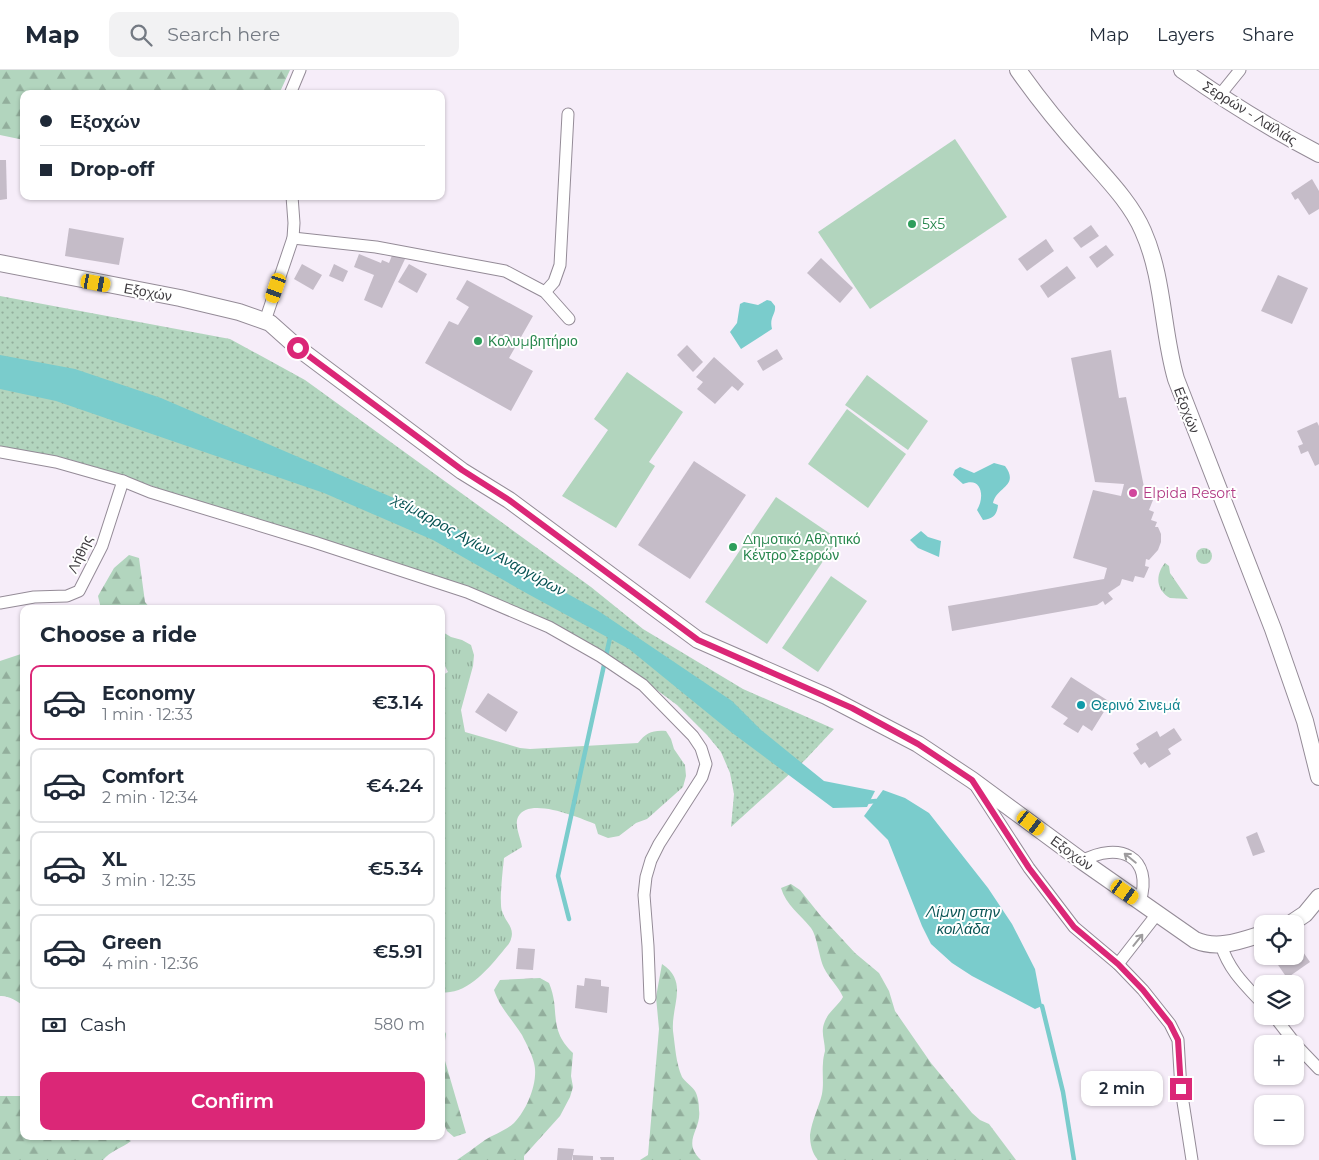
<!DOCTYPE html>
<html lang="en">
<head>
<meta charset="utf-8">
<style>
  body { margin:0; font-family:Montserrat,sans-serif; background:#f2f2f3; color:#1f2937; height:100vh; display:flex; flex-direction:column; font-size:19px; white-space:nowrap }
  * { box-sizing:border-box; margin:0 }
  p { font-size:16px; color:#747a83 }
  .icon { flex:none; width:28px; height:28px; fill:none; stroke:currentColor; stroke-width:2; stroke-linecap:round; stroke-linejoin:round }
  .map { position:relative; flex:1; overflow:hidden }
  .side { position:absolute; left:20px; top:535px; width:425px; height:535px; display:flex; flex-direction:column; background:#fff; border-radius:10px; box-shadow:0 1px 4px #0004 }
  .side>* { flex:none }
  .top-card { position:absolute; left:20px; top:20px; width:425px; height:110px; border-radius:10px; box-shadow:0 1px 4px #0004; display:grid; align-content:center; height:110px; padding:0 20px; background:#fff }
  .tools { position:absolute; left:1254px; top:845px; display:grid; gap:10px }
  .tools a { display:grid; place-items:center; width:50px; height:50px; border-radius:10px; background:#fff; box-shadow:0 1px 4px #0004; font-size:25px }
  .end { position:absolute; width:22px; height:22px; margin:-11px; border:6px solid #db2777; background:#fff; box-shadow:0 0 0 2px #fff }
  .from { border-radius:50% }
  .bubble { position:absolute; height:35px; border-radius:10px; background:#fff; box-shadow:0 1px 4px #0004; font-size:16px; font-weight:600; line-height:35px; text-align:center }
  .car { position:absolute; width:15px; height:30px; margin:-15px -8px; border-radius:6px; box-shadow:0 0 4px 1px #0007; background:linear-gradient(#f5c518 24%,#345 0 40%,#f5c518 0 76%,#345 0 86%,#f5c518 0) }
  .top-card b { display:flex; align-items:center; gap:18px; height:48px; font-size:19px }
  .top-card b+b { border-top:1px solid #e0e1e3 }
  .top-card i { width:12px; height:12px; background:#1f2937 }
  ul { padding:0; list-style:none }
  li { display:flex; align-items:center; gap:15px; height:75px; margin:0 10px 8px; padding:0 10px; border:2px solid #e0e1e3; border-radius:10px }
  li div { flex:1 }
  li b { display:block; font-size:19px }
  li em { font-style:normal; font-weight:600 }
  li.selected { border-color:#db2777 }
  li>.icon { width:45px; height:45px; stroke-width:1.5 }
  h2 { padding:0 20px; font-size:22px; line-height:60px }
  .pay { display:flex; align-items:center; gap:12px; height:55px; padding:0 20px; font-size:19px }
  .pay p { margin-inline-start:auto }
  .button { display:flex; gap:10px; margin-top:auto; padding:10px 20px }
  .button a { flex:1; height:58px; border-radius:10px; background:#db2777; color:#fff; font-size:20px; font-weight:600; line-height:58px; text-align:center }
  header { display:flex; align-items:center; gap:30px; box-sizing:border-box; height:70px; padding:0 25px; background:#fff; border-bottom:1px solid #e0e1e3 }
  header strong { font-size:24px }
  nav { display:flex; gap:28px; margin-inline-start:auto; font-size:18px }
  .search { width:350px; height:45px; background:#f2f2f3; display:flex; align-items:center; gap:12px; box-sizing:border-box; padding:0 18px; border-radius:10px; color:#747a83; font-size:19px }
  .map>svg:first-child { display:block }
  .grass { fill:url(#grass-tufts) }
  .forest { fill:url(#forest-firs) }
  .park { fill:url(#park-dots) }
  .pitch { fill:#b2d5be }
  .water { fill:#7acccc }
  .lines { fill:none; stroke-linecap:round; stroke-linejoin:round }
  .stream { stroke:#7acccc; stroke-width:4.5 }
  .building { fill:#c5bcc8 }
  .street-casing { stroke:#948b97; stroke-width:13 }
  .secondary-casing { stroke:#948b97; stroke-width:18 }
  .street { stroke:#fff; stroke-width:11 }
  .secondary { stroke:#fff; stroke-width:16 }
  .oneway { stroke:#9e9c9e }
  .route { stroke:#db2777; stroke-width:6 }
  .leisure-dot { fill:#2e9e5b; stroke:#fff; stroke-width:2 }
  .hotel-dot { fill:#d1479c; stroke:#fff; stroke-width:2 }
  .culture-dot { fill:#0f9aa8; stroke:#fff; stroke-width:2 }
  .labels { text-anchor:middle; stroke-width:4; stroke-linejoin:round; paint-order:stroke }
  .street-label { font-size:14px; fill:#3d3a3e; stroke:#fff }
  .leisure-label { font-size:14px; fill:#27864d; stroke:#fff; text-anchor:start }
  .hotel-label { font-size:14px; fill:#b23c85; stroke:#fff; text-anchor:start }
  .culture-label { font-size:14px; fill:#0d838f; stroke:#fff; text-anchor:start }
  .water-label { font-size:15px; font-style:italic; fill:#095455; stroke:#fff }
</style>
</head>
<body>
<header>
<strong>Map</strong>
<div class="search"><svg class="icon" aria-label="search" viewBox="0 0 24 24"><circle cx="10" cy="10" r="6"/><path d="M15 15l6 6"/></svg>Search here</div>
<nav><a>Map</a><a>Layers</a><a>Share</a></nav>
</header>
<div class="map">
<svg width="1319" height="1090" viewBox="0 0 1319 1090">
  <defs>
    <pattern id="grass-tufts" width="24" height="20" patternUnits="userSpaceOnUse" patternTransform="scale(1.25)"><rect width="24" height="20" fill="#b2d5be"/><path d="M3 7l-1-3M5 7V3M7 7l1-3M15 17l-1-3M17 17v-4M19 17l1-3" fill="none" stroke="#92ae9c"/></pattern>
    <pattern id="forest-firs" width="22" height="20" patternUnits="userSpaceOnUse" patternTransform="scale(1.25)"><rect width="22" height="20" fill="#b2d5be"/><path d="M5 1l3.5 6h-7zM16 11l3.5 6h-7z" fill="#92ae9c"/></pattern>
    <pattern id="park-dots" width="8" height="8" patternUnits="userSpaceOnUse" patternTransform="scale(1.25)"><rect width="8" height="8" fill="#b2d5be"/><path d="M2 2h.1M6 6h.1" fill="none" stroke="#92ae9c" stroke-width="1.8" stroke-linecap="round"/></pattern>
  </defs>
  <rect width="100%" height="100%" fill="#f6edf9"/>
  <g class="grass">
    <circle cx="1204" cy="486" r="8"/>
    <path d="M1165,493l4,3 1,7 18,26 -18,-1c-14,-8 -15,-23 -5,-35z"/>
    <path d="M441,561l10,6 11,3 9,5 3,10 -1,11 -12,44 4,22 55,16 10,1 108,-6c8,-10 14,-13 28,-12l5,8 3,10 11,16 1,11 -3,11 -36,32 -11,4 -17,13 -11,2 -10,-4 -3,-10c-16,-6 -66,-28 -77,-7 -4,9 3,21 4,30l-18,11c-1,10 -5,46 -2,53 3,11 13,16 9,28 -1,5 -6,9 -8,12 -14,17 -37,45 -62,41v-316l7,-4 -7,-14z"/>
  </g>
  <g class="forest">
    <polygon points="0,0 290,0 279,24 24,24 24,70 0,65"/>
    <polygon points="129,485 139,488 145,532 151,539 101,539 98,526 114,498"/>
    <path d="M24,583v354c-5,-6 -17,-12 -24,-11v-335z"/>
    <path d="M791,814l9,6 20,25 35,38 24,20 10,18 6,20 36,52 41,50 8,7 9,4 27,36h-198c-6,-7 -8,-16 -8,-25 2,-15 9,-28 12,-41 2,-11 0,-21 1,-31 0,-4 1,-8 2,-12 0,-11 -5,-19 0,-30 4,-10 13,-15 18,-24 -5,-11 -14,-19 -19,-29 -5,-11 -7,-32 -13,-40 -11,-14 -25,-23 -30,-40z"/>
    <path d="M662,894c27,18 9,41 11,67 2,14 3,33 9,46 3,5 10,9 13,14 3,5 4,13 4,19 3,20 -18,31 2,50h-61l8,-5 11,-126 -3,-32z"/>
    <path d="M540,908l9,5c12,28 -2,45 24,70l-2,23 2,11 -3,10 -10,19 -36,40v4h-67c9,-6 18,-13 28,-20 9,-6 20,-9 29,-17 13,-13 25,-42 20,-60 -2,-9 -8,-20 -12,-28 -10,-16 -22,-27 -28,-45l6,-10z"/>
    <polygon points="441,953 446,964 443,984 466,1063 454,1067 447,1061 441,1047"/>
    <path d="M0,1026h24v40h96l11,5c-9,7 -21,10 -28,19h-103z"/>
  </g>
  <polygon class="park" points="0,226 230,269 305,310 591,517 643,559 743,619 834,659 805,690 731,757 734,724 730,703 721,682 707,665 677,635 638,606 562,560 112,402 61,387 0,377"/>
  <g class="pitch">
    <polygon points="955,69 1007,147 870,239 818,162"/>
    <polygon points="627,302 683,342 649,392 655,396 616,458 562,426 608,360 594,349"/>
    <polygon points="867,305 928,351 908,380 845,335"/>
    <polygon points="847,339 906,384 868,438 808,394"/>
    <polygon points="776,427 838,469 767,574 705,532"/>
    <polygon points="831,506 867,531 818,602 782,578"/>
  </g>
  <g class="water">
    <path d="M767,230l4,1 4,5c1,9 -6,11 -3,23l-31,20 -11,-17 7,-9 3,-19 4,-2 14,3z"/>
    <polygon points="0,285 75,299 161,328 438,447 537,507 597,540 732,631 761,660 824,711 875,721 867,737 833,738 731,662 629,579 528,524 433,470 324,423 56,331 0,319"/>
    <path d="M994,393l11,3c15,20 -9,21 -12,37l5,2c-1,10 -5,14 -15,15l-6,-10c8,-13 5,-34 -14,-26l-10,-9 2,-5 5,-3 14,6z"/>
    <polygon points="921,461 928,467 941,471 939,487 918,478 910,470"/>
    <polygon points="883,720 905,728 929,743 988,818 1012,854 1035,899 1042,936 1035,939 972,906 952,893 931,874 922,856 888,770 864,746"/>
  </g>
  <g class="lines">
    <g class="stream">
      <polyline points="865,732 876,731"/>
      <polyline points="569,849 558,806 611,563"/>
      <polyline points="1042,936 1063,1022 1074,1090"/>
    </g>
  </g>
  <g class="building">
    <polygon points="0,90 6,90 7,129 0,130"/>
    <polygon points="1312,109 1319,121 1319,139 1309,145 1298,128 1295,130 1291,123"/>
    <polygon points="1091,155 1099,166 1081,178 1073,168"/>
    <polygon points="69,158 124,168 119,195 65,186"/>
    <polygon points="1046,169 1054,181 1027,201 1018,189"/>
    <polygon points="1106,175 1114,185 1097,198 1089,187"/>
    <polygon points="393,183 405,189 382,238 364,230 374,205 354,197 359,184 381,193 382,190 389,193"/>
    <polygon points="821,188 853,218 840,233 807,203"/>
    <polygon points="302,194 322,205 313,220 294,209"/>
    <polygon points="334,194 348,201 343,212 329,206"/>
    <polygon points="409,194 427,204 417,223 398,212"/>
    <polygon points="1067,196 1076,208 1048,228 1040,216"/>
    <polygon points="1278,205 1308,218 1292,254 1261,241"/>
    <polygon points="467,210 533,246 509,288 533,301 511,341 425,293 449,251 458,255 469,237 456,229"/>
    <polygon points="687,275 703,292 693,302 677,285"/>
    <polygon points="777,279 783,289 763,301 757,291"/>
    <polygon points="1111,280 1119,328 1126,327 1146,427 1153,430 1149,440 1154,442 1151,450 1157,452 1155,457 1158,457 1161,464 1161,472 1158,480 1149,490 1146,489 1145,496 1149,497 1145,506 1144,508 1135,506 1133,512 1122,509 1120,515 1108,523 1113,529 1105,535 1103,531 1097,535 952,561 948,536 1104,509 1107,498 1073,488 1093,420 1121,426 1124,414 1095,412 1071,288"/>
    <polygon points="714,287 744,314 738,321 732,316 715,334 697,319 703,312 696,307"/>
    <polygon points="1317,352 1319,356 1319,394 1315,396 1308,381 1301,384 1298,376 1303,374 1297,361"/>
    <polygon points="694,391 746,425 690,509 638,475"/>
    <polygon points="1071,607 1110,632 1092,661 1083,655 1078,663 1063,654 1068,648 1051,637"/>
    <polygon points="488,623 518,642 506,662 475,642"/>
    <polygon points="1174,658 1182,670 1168,679 1171,684 1149,698 1145,692 1141,695 1133,683 1139,679 1136,674 1157,661 1160,667"/>
    <polygon points="1257,762 1265,782 1253,786 1246,767"/>
    <polygon points="1299,876 1310,892 1287,908 1276,892 1285,886 1295,886 1295,879"/>
    <polygon points="518,878 535,879 533,900 516,899"/>
    <polygon points="585,908 601,910 601,916 609,917 607,943 575,938 577,915 584,916"/>
    <polygon points="558,1078 574,1079 572,1090 557,1090"/>
    <polygon points="573,1085 593,1086 593,1090 573,1090"/>
    <polygon points="600,1087 614,1087 614,1090 601,1090"/>
  </g>
  <g class="lines">
    <defs>
      <g id="street">
        <polyline points="290,24 300,0"/>
        <polyline points="1219,26 1240,0"/>
        <polyline points="293,168 376,177 505,201 545,222 569,249"/>
        <polyline points="545,222 554,212 560,195 568,44"/>
        <polyline points="265,251 293,168 294,153 292,126"/>
        <polyline points="0,382 56,392 123,411 150,422 314,472 467,522 549,557 600,586 643,615 693,666 701,678 706,694 702,707 659,774 651,790 646,807 644,825 648,876 650,928"/>
        <polyline points="0,533 34,527 67,526 79,521 102,476 123,411"/>
        <polyline points="977,718 1029,798 1074,857 1118,894 1143,920 1170,954 1178,970 1181,1019 1192,1090"/>
        <path d="M1082,791c37,-20 72,-5 58,41"/>
        <path d="M1221,875c8,25 23,39 41,58"/>
        <polyline points="1118,894 1157,844"/>
        <polyline points="1274,946 1298,977 1319,999"/>
      </g>
      <g id="secondary">
        <path d="M1018,0c21,30 44,58 69,86 20,23 44,47 56,75 21,47 19,100 33,148l97,250 32,92 14,56"/>
        <path d="M1182,0c44,31 89,59 137,84"/>
        <path d="M0,193l180,35 59,14 31,11 28,25 164,123 47,29 189,140 128,56 92,48 54,36 110,81 113,79c22,10 45,1 67,-6"/>
        <polyline points="1290,854 1305,844 1319,827"/>
      </g>
    </defs>
    <use href="#street" class="street-casing"/>
    <use href="#secondary" class="secondary-casing"/>
    <use href="#street" class="street"/>
    <use href="#secondary" class="secondary"/>
  </g>
  <defs><path id="oneway-shaft" d="M-6 0H5M1.5-3L5.5 0L1.5 3" fill="none" stroke-width="1.6" stroke-linecap="round" stroke-linejoin="round" transform="scale(1.25)"/></defs>
  <g class="oneway">
    <use href="#oneway-shaft" transform="translate(1130 788) rotate(-141)"/>
    <use href="#oneway-shaft" transform="translate(1138 870) rotate(-51)"/>
  </g>
  <g class="lines">
    <polyline class="route" points="298,278 462,400 509,430 698,570 852,638 918,674 972,710 1029,798 1074,857 1118,894 1143,920 1170,954 1178,970 1181,1019"/>
  </g>
  <g class="leisure-dot">
    <circle cx="912" cy="154" r="5"/>
    <circle cx="478" cy="271" r="5"/>
    <circle cx="733" cy="477" r="5"/>
  </g>
  <circle class="hotel-dot" cx="1133" cy="423" r="5"/>
  <circle class="culture-dot" cx="1081" cy="635" r="5"/>
  <g class="labels">
    <g class="street-label">
      <text transform="translate(1250 43) rotate(32)" y="5">Σερρών - Λαϊλιάς</text>
      <text transform="translate(148 222) rotate(10)" y="5">Εξοχών</text>
      <text transform="translate(1187 340) rotate(69)" y="5">Εξοχών</text>
      <text transform="translate(80 484) rotate(-65)" y="5">Λήθης</text>
      <text transform="translate(1072 783) rotate(36)" y="5">Εξοχών</text>
    </g>
    <g class="leisure-label">
      <text x="922" y="159">5x5</text>
      <text x="488" y="276">Κολυμβητήριο</text>
      <text x="743" y="474">Δημοτικό Αθλητικό<tspan x="743" dy="16">Κέντρο Σερρών</tspan></text>
    </g>
    <g class="hotel-label">
      <text x="1143" y="428">Elpida Resort</text>
    </g>
    <g class="culture-label">
      <text x="1091" y="640">Θερινό Σινεμά</text>
    </g>
    <g class="water-label">
      <text transform="translate(479 475) rotate(29)" y="5">χείμαρρος Αγίων Αναργύρων</text>
      <text x="963" y="847">Λίμνη στην<tspan x="963" dy="17">κοιλάδα</tspan></text>
    </g>
  </g>
</svg>
<div class="tools">
<a><svg class="icon" aria-label="locate" viewBox="0 0 24 24"><circle cx="12" cy="12" r="6"/><path d="M12 2v4M12 18v4M2 12h4M18 12h4"/></svg></a>
<a><svg class="icon" aria-label="layers" viewBox="0 0 24 24"><path d="M12 4l9 5-9 5-9-5zM3 14l9 5 9-5"/></svg></a>
<a>+</a>
<a>−</a>
</div>
<i class="end from" style="left:298px;top:278px"></i>
<i class="end" style="left:1181px;top:1019px"></i>
<div class="bubble" style="left:1081px;top:1001px;width:82px">2 min</div>
<i class="car" style="left:96px;top:213px;rotate:100deg"></i>
<i class="car" style="left:276px;top:218px;rotate:199deg"></i>
<i class="car" style="left:1031px;top:753px;rotate:127deg"></i>
<i class="car" style="left:1125px;top:822px;rotate:125deg"></i>
<div class="top-card">
<b><i class="from"></i>Εξοχών</b>
<b><i></i>Drop-off</b>
</div>
<section class="side">
<h2>Choose a ride</h2>
<ul>
<li class="selected"><svg class="icon" aria-label="car" viewBox="0 0 24 24"><path d="M5 17H2v-5l4-1 3-4h7l3 4 3 1v5h-3M9 17h6M6 11h13"/><circle cx="7" cy="17" r="2"/><circle cx="17" cy="17" r="2"/></svg><div><b>Economy</b><p>1 min · 12:33</p></div><em>€3.14</em></li>
<li><svg class="icon" aria-label="car" viewBox="0 0 24 24"><path d="M5 17H2v-5l4-1 3-4h7l3 4 3 1v5h-3M9 17h6M6 11h13"/><circle cx="7" cy="17" r="2"/><circle cx="17" cy="17" r="2"/></svg><div><b>Comfort</b><p>2 min · 12:34</p></div><em>€4.24</em></li>
<li><svg class="icon" aria-label="car" viewBox="0 0 24 24"><path d="M5 17H2v-5l4-1 3-4h7l3 4 3 1v5h-3M9 17h6M6 11h13"/><circle cx="7" cy="17" r="2"/><circle cx="17" cy="17" r="2"/></svg><div><b>XL</b><p>3 min · 12:35</p></div><em>€5.34</em></li>
<li><svg class="icon" aria-label="car" viewBox="0 0 24 24"><path d="M5 17H2v-5l4-1 3-4h7l3 4 3 1v5h-3M9 17h6M6 11h13"/><circle cx="7" cy="17" r="2"/><circle cx="17" cy="17" r="2"/></svg><div><b>Green</b><p>4 min · 12:36</p></div><em>€5.91</em></li>
</ul>
<div class="pay"><svg class="icon" aria-label="cash" viewBox="0 0 24 24"><path d="M3 7h18v10H3z"/><circle cx="12" cy="12" r="2"/></svg>Cash<p>580 m</p></div>
<div class="button"><a>Confirm</a></div>
</section>
</div>
</body>
</html>
